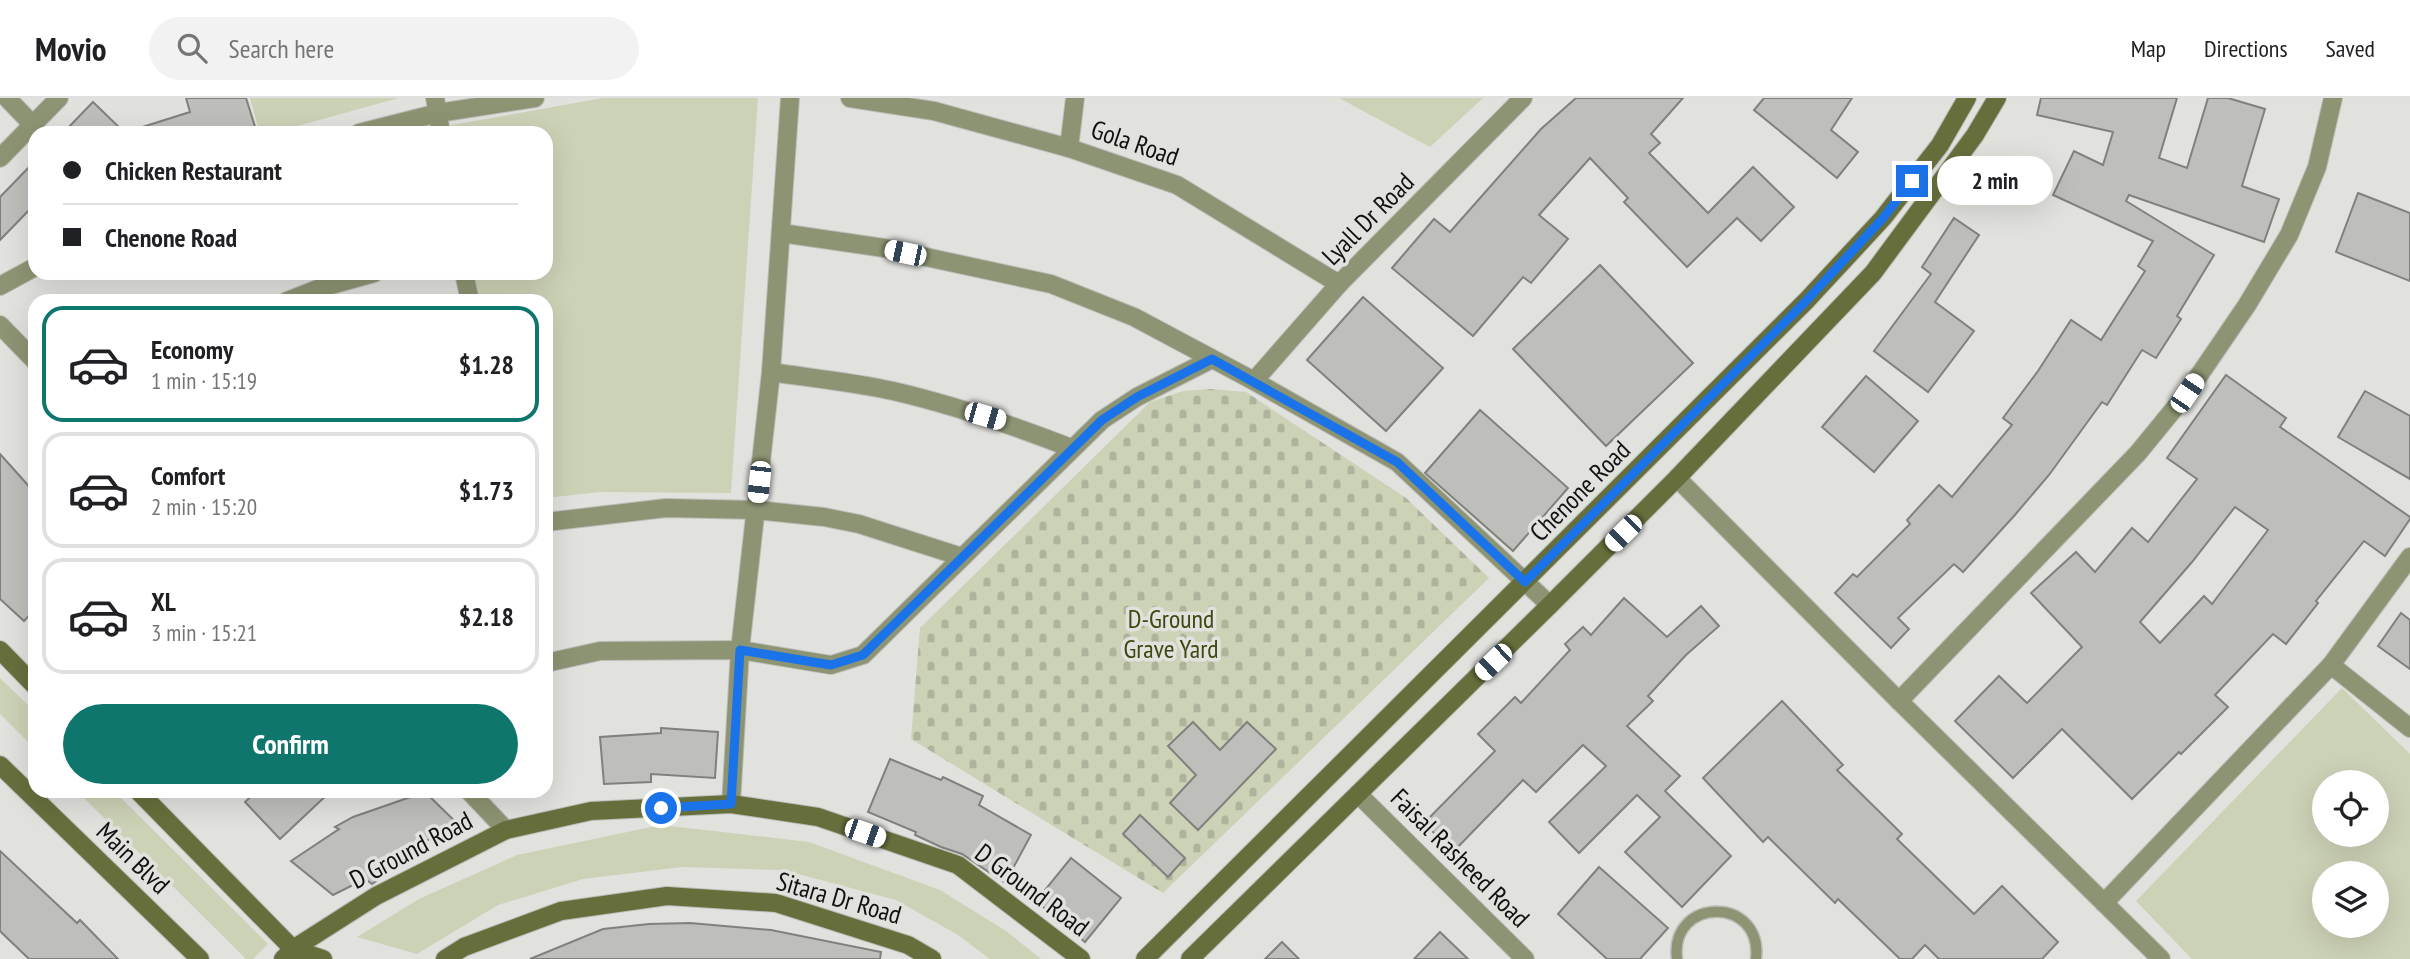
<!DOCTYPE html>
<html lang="en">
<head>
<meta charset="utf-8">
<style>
  body { margin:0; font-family:"PT Sans Narrow",sans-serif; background:#f2f2f2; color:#202124; height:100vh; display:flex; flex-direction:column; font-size:26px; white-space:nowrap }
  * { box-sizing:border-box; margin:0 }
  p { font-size:23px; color:#757577 }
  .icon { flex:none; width:38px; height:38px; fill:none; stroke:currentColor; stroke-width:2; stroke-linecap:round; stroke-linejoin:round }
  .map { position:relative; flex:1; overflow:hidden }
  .sheet { position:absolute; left:28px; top:196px; width:525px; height:504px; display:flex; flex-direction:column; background:#fff; border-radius:21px; box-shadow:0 7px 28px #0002 }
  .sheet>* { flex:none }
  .top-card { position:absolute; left:28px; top:28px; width:525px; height:154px; border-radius:21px; box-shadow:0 7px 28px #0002; display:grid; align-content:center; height:154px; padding:0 35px; background:#fff }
  .buttons { position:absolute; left:2312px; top:672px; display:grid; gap:14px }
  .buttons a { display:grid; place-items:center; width:77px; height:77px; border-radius:50%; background:#fff; box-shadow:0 7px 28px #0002; font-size:35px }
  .end { position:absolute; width:32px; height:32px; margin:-16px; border:9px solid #1a73e8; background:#fff; box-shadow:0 0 0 4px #fff }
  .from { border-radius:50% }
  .bubble { position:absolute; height:49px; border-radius:24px; background:#fff; box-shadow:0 7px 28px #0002; font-size:23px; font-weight:800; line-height:49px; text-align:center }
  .car { position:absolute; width:21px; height:42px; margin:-21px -10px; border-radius:9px; box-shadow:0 0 5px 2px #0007; background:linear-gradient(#fff 24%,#345 0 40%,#fff 0 76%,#345 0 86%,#fff 0) }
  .top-card b { display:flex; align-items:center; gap:24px; height:66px; font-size:26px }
  .top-card b+b { border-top:2px solid #e0e0e0 }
  .top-card i { width:18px; height:18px; background:#202124 }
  ul { padding:12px 0 0; list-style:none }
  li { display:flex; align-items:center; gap:21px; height:116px; margin:0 14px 10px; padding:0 21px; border:4px solid #e0e0e0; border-radius:21px }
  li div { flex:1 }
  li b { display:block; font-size:26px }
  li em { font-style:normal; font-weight:800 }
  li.on { border-color:#0f766e }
  li>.icon { width:63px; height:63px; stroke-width:1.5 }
  .cta { display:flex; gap:14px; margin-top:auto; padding:14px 35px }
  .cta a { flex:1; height:80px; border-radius:42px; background:#0f766e; color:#fff; font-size:28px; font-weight:800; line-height:80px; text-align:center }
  header { display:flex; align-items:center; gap:42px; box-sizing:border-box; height:98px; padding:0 35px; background:#fff; border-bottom:2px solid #e0e0e0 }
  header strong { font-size:33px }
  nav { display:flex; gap:38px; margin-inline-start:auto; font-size:24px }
  .search { width:490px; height:63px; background:#f2f2f2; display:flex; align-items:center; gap:18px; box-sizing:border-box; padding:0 24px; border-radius:38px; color:#757577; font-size:26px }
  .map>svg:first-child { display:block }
  .green { fill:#ccd2b6; fill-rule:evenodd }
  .cemetery { fill:url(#cemetery-stones) }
  .building { fill:#bebfbb; stroke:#80807d; stroke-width:2; fill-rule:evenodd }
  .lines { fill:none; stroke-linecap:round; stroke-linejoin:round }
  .lane-casing { stroke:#bcbdb9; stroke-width:13 }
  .street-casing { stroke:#bcbdb9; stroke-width:20 }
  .secondary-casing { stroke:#bcbdb9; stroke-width:20 }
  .lane { stroke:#8d9473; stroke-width:10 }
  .street { stroke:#8d9473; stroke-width:18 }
  .secondary { stroke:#666f3c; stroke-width:18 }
  .route { stroke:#1a73e8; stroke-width:9 }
  .labels { text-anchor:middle; stroke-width:7; stroke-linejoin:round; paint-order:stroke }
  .street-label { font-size:26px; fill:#111210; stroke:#e1e2de }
  .park-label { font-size:26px; fill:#40470f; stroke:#e1e2de }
</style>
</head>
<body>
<header>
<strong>Movio</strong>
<div class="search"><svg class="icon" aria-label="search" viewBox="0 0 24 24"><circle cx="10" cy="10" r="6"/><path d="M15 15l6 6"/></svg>Search here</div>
<nav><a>Map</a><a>Directions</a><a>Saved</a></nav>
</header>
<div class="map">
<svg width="2410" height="861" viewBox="0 0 2410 861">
  <defs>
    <pattern id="cemetery-stones" width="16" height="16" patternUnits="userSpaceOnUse" patternTransform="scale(1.75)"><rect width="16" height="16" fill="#ccd2b6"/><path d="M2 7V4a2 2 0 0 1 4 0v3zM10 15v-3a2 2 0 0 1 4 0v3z" fill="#aeb39b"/></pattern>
  </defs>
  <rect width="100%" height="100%" fill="#e1e2de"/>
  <g class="green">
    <polygon points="250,0 399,0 272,35 260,35"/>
    <polygon points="603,0 758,0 731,395 600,394 546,400 546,203 472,203 467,175 546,175 546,35 442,35 441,29"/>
    <polygon points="1339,0 1483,0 1430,49"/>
    <polygon points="0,580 35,614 35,651 0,616"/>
    <path d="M2342,590l68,66v205h-218l-56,-58zM2376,684v53h-52v-53zM2376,775v53h-52v-53z"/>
    <polygon points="77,693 114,693 268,846 253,861 246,861"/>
    <polygon points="661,727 809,744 940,792 1006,833 1041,861 990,861 958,837 896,802 783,772 682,769 583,781 498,807 417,856 357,839 419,801 517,757"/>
  </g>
  <polygon class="cemetery" points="1210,291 1246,294 1406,400 1489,480 1163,795 911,641 920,530 1150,304 1183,293"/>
  <g class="building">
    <polygon points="186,0 246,0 257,35 134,35 133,32 190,14"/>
    <polygon points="1576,0 1683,0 1651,36 1660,45 1649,55 1708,115 1753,69 1794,109 1761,143 1737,120 1687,169 1624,104 1628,100 1590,60 1539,117 1568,141 1531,185 1523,179 1473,238 1392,170 1434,121 1450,134 1541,31"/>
    <polygon points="1764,0 1852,0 1831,32 1858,54 1837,80 1754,12"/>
    <polygon points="2041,0 2177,0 2159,60 2187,70 2208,0 2228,0 2265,11 2242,88 2279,101 2264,144 2129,97 2126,103 2214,157 2177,218 2181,221 2156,260 2142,252 2107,307 2102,304 2049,377 2014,418 1963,474 1954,466 1898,520 1909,531 1891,550 1835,495 1853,476 1857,479 1910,426 1907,422 1939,387 1952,399 2012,327 2003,320 2038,273 2071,222 2101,242 2145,173 2138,168 2153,143 2053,97 2074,53 2103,67 2113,34 2037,17"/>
    <polygon points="93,4 125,35 63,35"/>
    <polygon points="35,63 35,106 0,142 0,99"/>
    <polygon points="2358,95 2410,115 2410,183 2336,154"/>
    <polygon points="1954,120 1979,137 1935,204 1974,233 1928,294 1874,253 1931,176 1922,169"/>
    <polygon points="1600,167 1693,265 1606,348 1513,251"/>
    <polygon points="1363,199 1443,270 1386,333 1307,262"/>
    <path d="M2226,277l60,43 -6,9 130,90v2l-25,37 -21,-15 -48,60 2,2 -32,41 -13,-10 -58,61 13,12 -47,47 -2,-2 -47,47 -70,-70 -49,49 -58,-57 44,-45 28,27 55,-56 -51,-54 45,-41 19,20 37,-44 16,14 49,-63 -30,-21zM2235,409l33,23 -56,74 -8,-8 -44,47 -20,-21 52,-60z"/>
    <polygon points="1866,278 1918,323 1874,374 1822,329"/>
    <polygon points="2365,293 2410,318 2410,381 2338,339"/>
    <polygon points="1480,312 1568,390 1513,453 1425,375"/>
    <polygon points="0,356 35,395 35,511 24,523 0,501"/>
    <polygon points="1624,500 1667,539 1701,508 1719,528 1686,557 1648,598 1653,603 1627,628 1680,678 1665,693 1731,758 1682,809 1625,754 1660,719 1637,697 1579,755 1549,724 1606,668 1583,647 1536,694 1523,682 1453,754 1424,725 1495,653 1478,636 1515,599 1521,605 1570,552 1565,546 1583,529 1591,537"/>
    <polygon points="2401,515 2410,522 2410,571 2378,548"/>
    <polygon points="1782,603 1843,667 1837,672 1902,736 1897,741 1974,816 2002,788 2058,844 2042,861 1939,861 1925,847 1912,861 1900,861 1838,801 1835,805 1768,739 1763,744 1703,680"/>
    <polygon points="1193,624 1220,652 1247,624 1276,651 1198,732 1170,705 1196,677 1168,648"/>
    <polygon points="661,630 718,634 715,680 651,676 651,684 604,686 600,639 661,635"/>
    <polygon points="890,661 941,682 943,679 983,698 979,707 1031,737 1005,785 962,756 941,749 915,737 916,734 868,714"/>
    <polygon points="257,693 331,693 280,741 245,704"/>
    <polygon points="425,694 464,732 439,748 431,740 382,775 385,777 372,786 365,781 333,797 291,763 339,731 335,729 353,719"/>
    <polygon points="1140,717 1185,760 1168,779 1123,736"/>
    <polygon points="0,753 77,825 80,822 118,861 29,861 0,833"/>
    <polygon points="1071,760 1121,800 1085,844 1036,803"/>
    <polygon points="1599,769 1668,830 1640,861 1607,861 1558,816"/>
    <polygon points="690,825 771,832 881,854 880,861 530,861 603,831 649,826"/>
    <polygon points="1440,834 1468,861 1414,861"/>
    <polygon points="1282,844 1299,861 1265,861"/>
  </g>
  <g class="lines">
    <defs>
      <path id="lane" d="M1677,861c-8,-62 86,-64 79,0"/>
      <g id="street">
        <polyline points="7,0 32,26"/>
        <polyline points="435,0 441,35"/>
        <polyline points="850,0 934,13 1069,50 1177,87 1339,186"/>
        <polyline points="359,35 438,15 535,0"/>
        <polyline points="1069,50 1075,0"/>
        <polyline points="0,60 59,0"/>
        <polyline points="781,135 884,150 1051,186 1134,219 1254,283 1397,364 1550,507"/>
        <polyline points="464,175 470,203"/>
        <polyline points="0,188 35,169"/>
        <polyline points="287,203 320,190 374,175"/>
        <polyline points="0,227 35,263"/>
        <path d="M771,274c40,6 82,10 122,19 61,14 119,34 178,57"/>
        <polyline points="1254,283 1339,186 1523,0"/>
        <polyline points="1677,380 1899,603 2161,861"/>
        <polyline points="546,424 666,410 756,412 824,419 859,426 962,459"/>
        <polyline points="546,565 600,553 740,552 831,567 863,557 1102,322 1137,299 1212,261"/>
        <polyline points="2331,567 2410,630"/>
        <polyline points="1899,603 2138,355 2187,295 2247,207 2289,137 2317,69 2333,0"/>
        <polyline points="469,693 506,732"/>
        <polyline points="1358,696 1525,861"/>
        <polyline points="731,706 740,552 771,274 790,0"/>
        <polyline points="2104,805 2331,567 2410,459"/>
      </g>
      <g id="secondary">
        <polyline points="0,552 35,588"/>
        <polyline points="0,667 200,861"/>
        <polyline points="138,693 293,851 323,861"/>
        <polyline points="283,861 293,851 376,798 506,732 591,713 731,706 818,719 958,767 1081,861"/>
        <polyline points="445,861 464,849 561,813 667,798 776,805 908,847 932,861"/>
        <polyline points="1145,861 1807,202 1883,120 1940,47 1967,0"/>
        <polyline points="1190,861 1550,507 1677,380 1873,175 1975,37 1997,0"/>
      </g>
    </defs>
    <use href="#lane" class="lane-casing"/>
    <use href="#street" class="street-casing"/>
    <use href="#secondary" class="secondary-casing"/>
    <use href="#lane" class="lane"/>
    <use href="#street" class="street"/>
    <use href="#secondary" class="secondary"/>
  </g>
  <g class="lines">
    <polyline class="route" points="661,710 731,706 740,552 831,567 863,557 1102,322 1137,299 1212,261 1397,364 1525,484 1807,202 1883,120 1912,83"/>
  </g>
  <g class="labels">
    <g class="street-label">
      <text transform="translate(1135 45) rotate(19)" y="9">Gola Road</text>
      <text transform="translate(1368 121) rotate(-45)" y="9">Lyall Dr Road</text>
      <text transform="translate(1580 393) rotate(-45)" y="9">Chenone Road</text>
      <text transform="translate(411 752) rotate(-28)" y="9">D Ground Road</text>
      <text transform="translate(133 760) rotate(44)" y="9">Main Blvd</text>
      <text transform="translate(1460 760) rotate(45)" y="9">Faisal Rasheed Road</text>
      <text transform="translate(1032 792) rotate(37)" y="9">D Ground Road</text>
      <text transform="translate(839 800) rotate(16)" y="9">Sitara Dr Road</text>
    </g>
    <g class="park-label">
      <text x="1171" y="530">D-Ground<tspan x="1171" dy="30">Grave Yard</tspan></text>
    </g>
  </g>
</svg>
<div class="buttons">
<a><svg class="icon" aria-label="locate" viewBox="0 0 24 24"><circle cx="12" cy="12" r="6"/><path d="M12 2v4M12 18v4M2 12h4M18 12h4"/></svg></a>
<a><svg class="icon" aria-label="layers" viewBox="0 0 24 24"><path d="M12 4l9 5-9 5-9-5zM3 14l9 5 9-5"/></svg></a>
</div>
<i class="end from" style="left:661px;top:710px"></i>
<i class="end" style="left:1912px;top:83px"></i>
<div class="bubble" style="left:1937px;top:58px;width:116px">2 min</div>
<i class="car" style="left:905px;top:155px;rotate:282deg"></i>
<i class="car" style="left:2187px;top:295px;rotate:34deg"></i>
<i class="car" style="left:985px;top:318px;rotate:106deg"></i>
<i class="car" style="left:759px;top:384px;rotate:186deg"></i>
<i class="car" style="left:1623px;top:435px;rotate:225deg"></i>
<i class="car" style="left:1493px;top:564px;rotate:226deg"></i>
<i class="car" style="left:865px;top:735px;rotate:109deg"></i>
<div class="top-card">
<b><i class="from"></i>Chicken Restaurant</b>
<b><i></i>Chenone Road</b>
</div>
<section class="sheet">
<ul>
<li class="on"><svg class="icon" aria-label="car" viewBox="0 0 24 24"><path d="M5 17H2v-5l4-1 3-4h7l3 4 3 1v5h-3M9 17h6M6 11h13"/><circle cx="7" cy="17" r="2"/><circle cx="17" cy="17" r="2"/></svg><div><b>Economy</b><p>1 min · 15:19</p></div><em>$1.28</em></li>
<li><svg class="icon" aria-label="car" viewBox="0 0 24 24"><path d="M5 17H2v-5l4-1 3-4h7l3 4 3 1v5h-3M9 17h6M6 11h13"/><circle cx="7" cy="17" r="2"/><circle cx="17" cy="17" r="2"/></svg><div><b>Comfort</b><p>2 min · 15:20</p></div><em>$1.73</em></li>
<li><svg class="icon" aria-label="car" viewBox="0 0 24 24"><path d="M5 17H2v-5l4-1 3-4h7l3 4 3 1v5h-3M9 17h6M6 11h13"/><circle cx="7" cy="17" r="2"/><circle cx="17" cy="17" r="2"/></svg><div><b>XL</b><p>3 min · 15:21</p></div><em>$2.18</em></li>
</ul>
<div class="cta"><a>Confirm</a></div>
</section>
</div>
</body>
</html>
